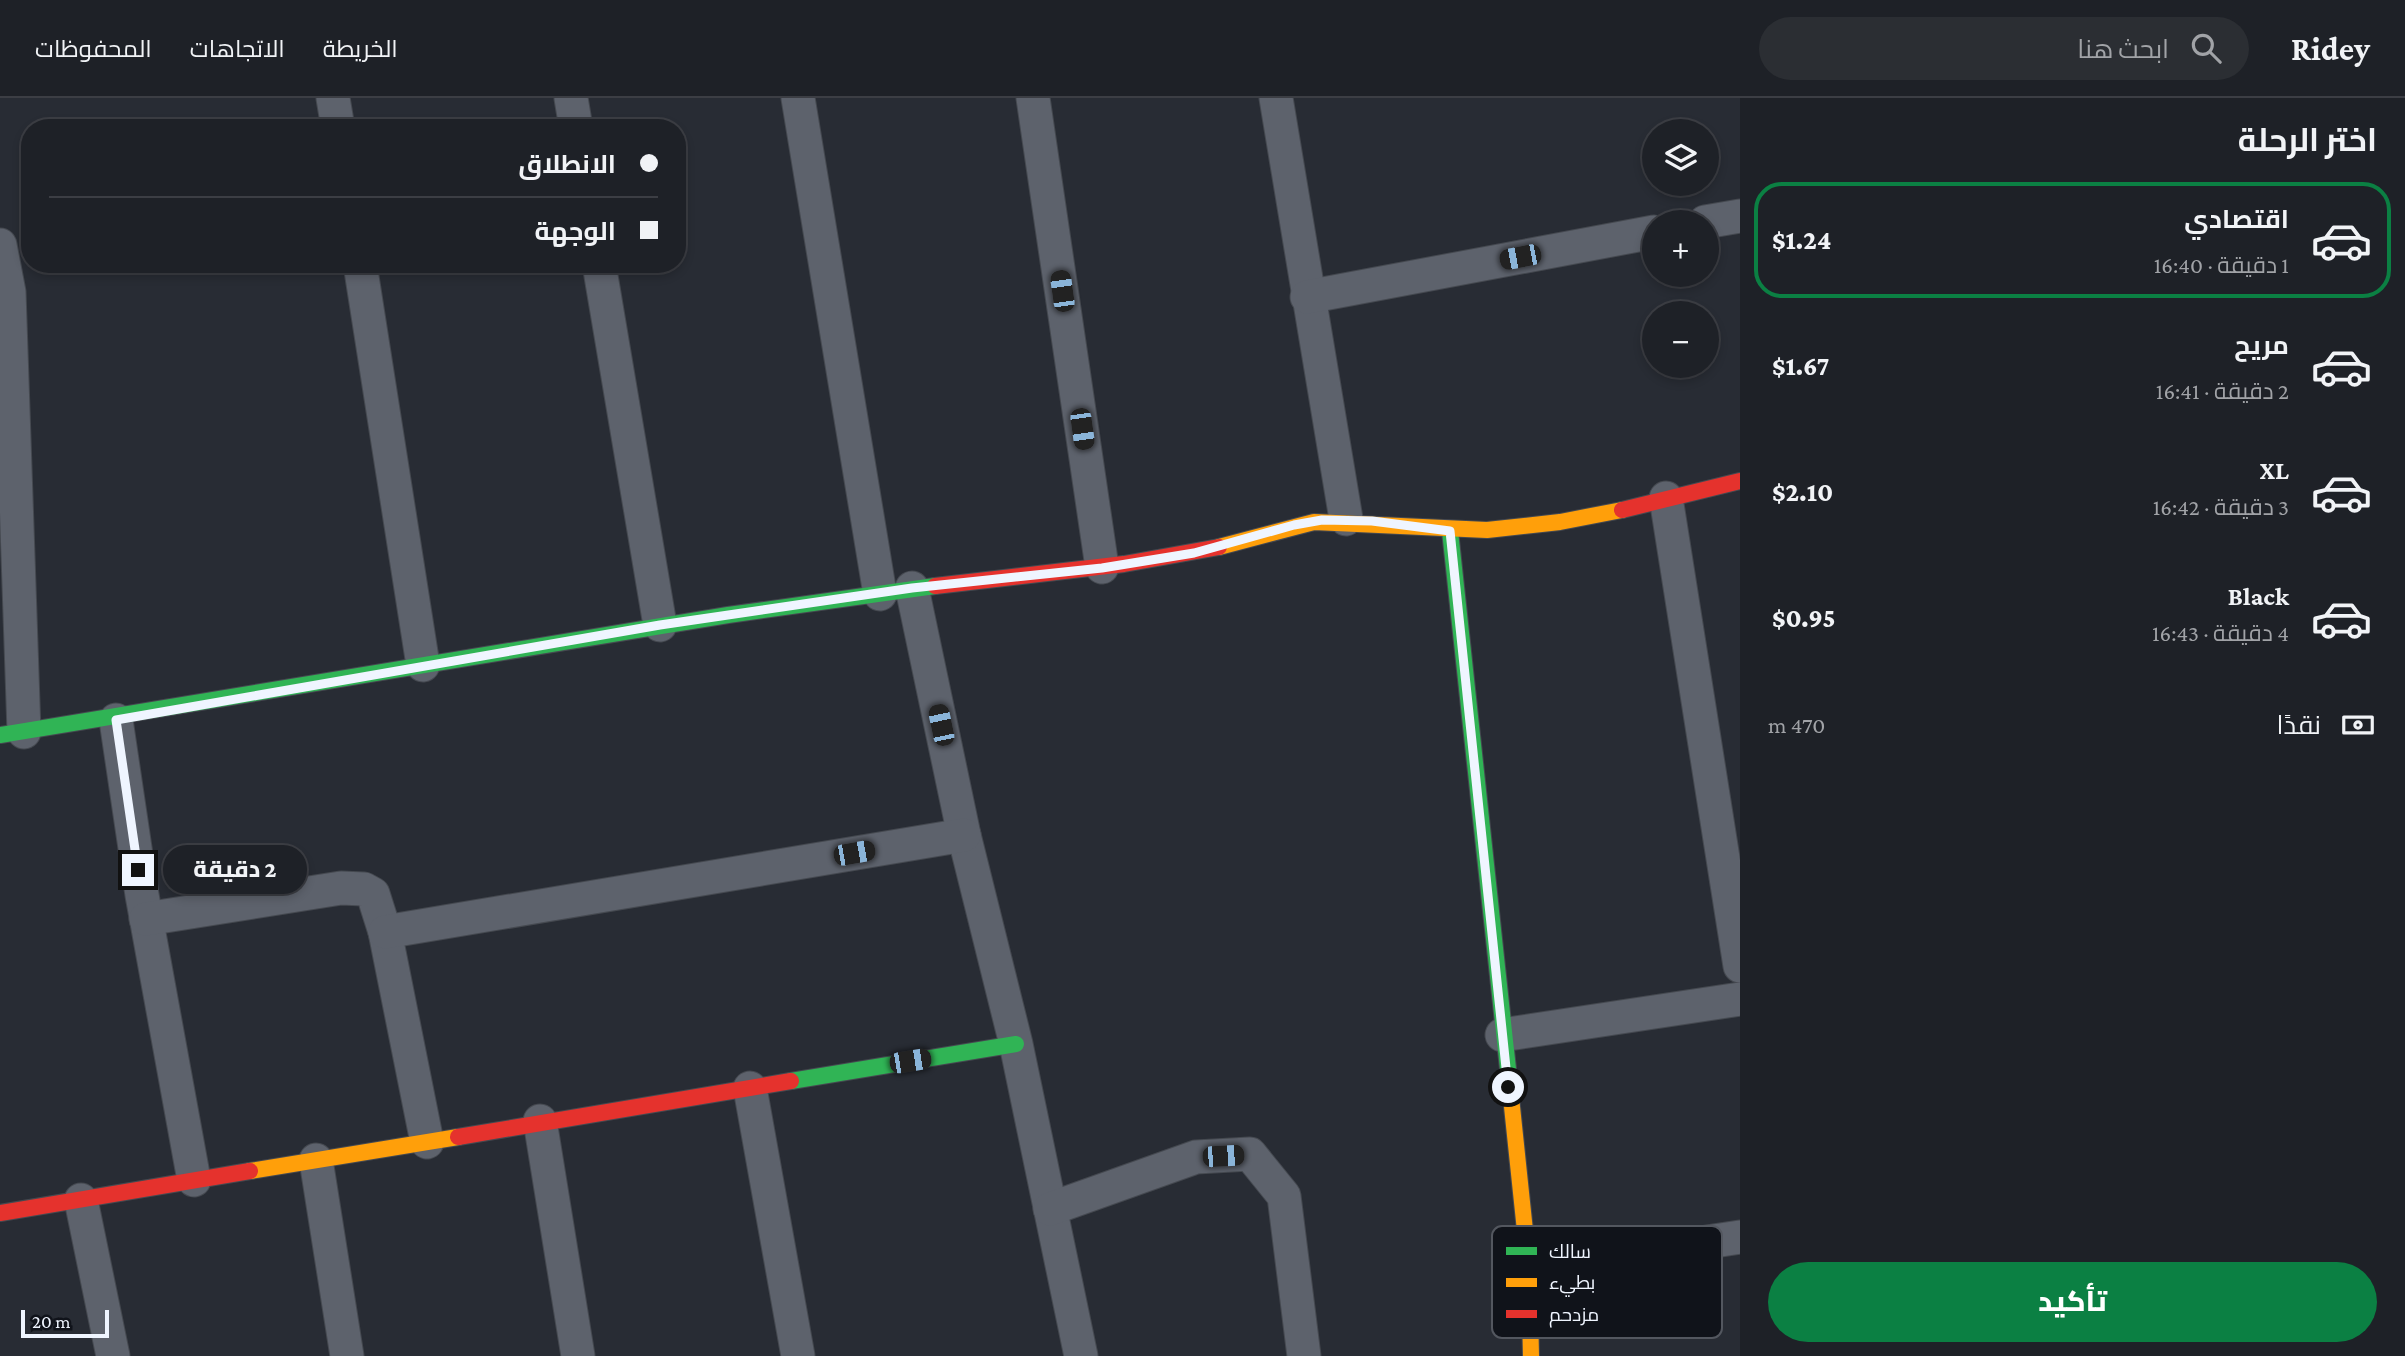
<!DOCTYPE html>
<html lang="ar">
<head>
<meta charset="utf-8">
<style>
  body { margin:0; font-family:"Crimson Pro",Cairo,serif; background:#2b2e33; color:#f1f3f6; direction:rtl; height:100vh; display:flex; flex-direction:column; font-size:26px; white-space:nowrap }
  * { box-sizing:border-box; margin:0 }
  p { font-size:23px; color:#a1a3a7 }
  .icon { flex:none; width:38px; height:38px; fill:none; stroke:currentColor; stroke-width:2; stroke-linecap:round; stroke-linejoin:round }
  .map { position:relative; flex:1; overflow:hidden; direction:ltr }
  .panel { display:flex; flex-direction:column; background:#1e2127; width:665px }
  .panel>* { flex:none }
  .banner { position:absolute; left:21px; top:21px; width:665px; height:154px; border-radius:28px; box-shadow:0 4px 10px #0003,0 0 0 2px #3c3e44; direction:rtl; display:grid; align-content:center; height:154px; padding:0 28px; background:#1e2127 }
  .buttons { position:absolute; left:1642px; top:21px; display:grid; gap:14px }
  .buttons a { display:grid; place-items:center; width:77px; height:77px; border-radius:50%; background:#1e2127; box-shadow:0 4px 10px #0003,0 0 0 2px #3c3e44; font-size:35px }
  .scale { position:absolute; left:21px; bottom:18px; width:88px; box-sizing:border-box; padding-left:7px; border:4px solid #eff5ff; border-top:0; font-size:19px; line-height:24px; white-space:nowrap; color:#eff5ff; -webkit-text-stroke:5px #10131a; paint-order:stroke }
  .end { position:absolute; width:32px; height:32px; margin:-16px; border:9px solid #eff5ff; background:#111; box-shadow:0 0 0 4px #111 }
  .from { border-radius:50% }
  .bubble { position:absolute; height:49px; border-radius:24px; background:#1e2127; box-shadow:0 4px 10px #0003,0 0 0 2px #3c3e44; font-size:23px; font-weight:800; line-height:49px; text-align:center; direction:rtl }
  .car { position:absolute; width:21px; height:42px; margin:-21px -10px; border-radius:9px; box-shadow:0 0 5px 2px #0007; background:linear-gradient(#222 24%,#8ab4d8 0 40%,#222 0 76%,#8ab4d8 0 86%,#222 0) }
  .banner b { display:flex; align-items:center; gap:24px; height:66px; font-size:26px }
  .banner b+b { border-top:2px solid #3c3e44 }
  .banner i { width:18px; height:18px; background:#f1f3f6 }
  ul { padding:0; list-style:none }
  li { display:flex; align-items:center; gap:21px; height:116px; margin:0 14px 10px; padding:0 14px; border:4px solid transparent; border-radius:28px }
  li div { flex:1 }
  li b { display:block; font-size:26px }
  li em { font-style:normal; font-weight:800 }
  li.active { border-color:#0b8043 }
  li>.icon { width:63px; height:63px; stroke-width:1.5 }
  h2 { padding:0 28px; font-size:32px; line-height:84px }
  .pay { display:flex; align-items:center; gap:18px; height:77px; padding:0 28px; font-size:26px }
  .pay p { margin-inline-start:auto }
  .action { display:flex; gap:14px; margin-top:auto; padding:14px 28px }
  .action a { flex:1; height:80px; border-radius:42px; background:#0b8043; color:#fff; font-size:28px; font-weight:800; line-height:80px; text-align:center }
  header { display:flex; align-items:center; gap:42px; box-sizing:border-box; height:98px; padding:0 35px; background:#1e2127; border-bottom:2px solid #3c3e44 }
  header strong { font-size:33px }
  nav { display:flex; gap:38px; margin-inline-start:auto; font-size:24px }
  .search { width:490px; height:63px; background:#2b2e33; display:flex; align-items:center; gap:18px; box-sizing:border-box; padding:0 24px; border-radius:38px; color:#a1a3a7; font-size:26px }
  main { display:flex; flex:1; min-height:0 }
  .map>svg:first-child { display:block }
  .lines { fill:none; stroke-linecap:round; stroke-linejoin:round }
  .street-casing { stroke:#454950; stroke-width:35 }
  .fast-casing { stroke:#454950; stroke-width:18 }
  .slow-casing { stroke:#454950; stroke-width:18 }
  .jam-casing { stroke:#454950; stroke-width:18 }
  .street { stroke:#5d626c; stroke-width:33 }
  .fast { stroke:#30b455; stroke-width:16 }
  .slow { stroke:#ff9f0a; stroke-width:16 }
  .jam { stroke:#e5322d; stroke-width:16 }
  .route { stroke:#eff5ff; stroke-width:9 }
  .key { fill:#10131a; stroke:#53575f; stroke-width:2 }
  .key-label { font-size:19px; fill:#eff5ff }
</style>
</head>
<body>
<header>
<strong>Ridey</strong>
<div class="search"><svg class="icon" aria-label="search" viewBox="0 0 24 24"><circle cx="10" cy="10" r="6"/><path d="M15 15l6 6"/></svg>ابحث هنا</div>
<nav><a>الخريطة</a><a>الاتجاهات</a><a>المحفوظات</a></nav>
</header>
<main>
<section class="panel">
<h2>اختر الرحلة</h2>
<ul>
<li class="active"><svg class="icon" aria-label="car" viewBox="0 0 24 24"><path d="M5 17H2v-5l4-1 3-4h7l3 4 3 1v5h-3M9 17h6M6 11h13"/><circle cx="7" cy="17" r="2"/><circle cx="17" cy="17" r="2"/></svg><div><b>اقتصادي</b><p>1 دقيقة · 16:40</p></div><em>$1.24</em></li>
<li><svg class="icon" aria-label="car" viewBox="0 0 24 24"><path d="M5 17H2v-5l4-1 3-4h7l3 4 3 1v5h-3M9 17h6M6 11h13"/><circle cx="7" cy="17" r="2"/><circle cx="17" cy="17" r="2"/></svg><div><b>مريح</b><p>2 دقيقة · 16:41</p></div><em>$1.67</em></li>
<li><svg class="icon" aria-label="car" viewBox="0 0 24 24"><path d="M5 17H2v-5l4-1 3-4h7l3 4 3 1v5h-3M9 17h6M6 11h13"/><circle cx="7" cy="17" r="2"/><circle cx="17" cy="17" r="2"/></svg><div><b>XL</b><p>3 دقيقة · 16:42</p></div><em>$2.10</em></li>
<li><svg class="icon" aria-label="car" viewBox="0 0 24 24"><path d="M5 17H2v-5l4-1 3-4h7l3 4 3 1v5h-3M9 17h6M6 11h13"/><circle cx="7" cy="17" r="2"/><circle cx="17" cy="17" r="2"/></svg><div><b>Black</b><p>4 دقيقة · 16:43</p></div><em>$0.95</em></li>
</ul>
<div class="pay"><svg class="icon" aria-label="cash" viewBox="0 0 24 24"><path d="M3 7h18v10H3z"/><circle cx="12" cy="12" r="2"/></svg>نقدًا<p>470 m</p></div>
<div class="action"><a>تأكيد</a></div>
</section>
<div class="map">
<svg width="1740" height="1258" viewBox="0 0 1740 1258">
  <rect width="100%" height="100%" fill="#282c34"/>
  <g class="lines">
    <defs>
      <g id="street">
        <polyline points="333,0 338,30"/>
        <polyline points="571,0 576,30"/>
        <polyline points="798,0 880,496"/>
        <polyline points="1033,0 1102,469"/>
        <polyline points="1276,0 1346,421"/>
        <polyline points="1705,124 1740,118"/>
        <polyline points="0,147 9,194 24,634"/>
        <polyline points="360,166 423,567"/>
        <polyline points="599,166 660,527"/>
        <polyline points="1307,199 1654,134"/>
        <polyline points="1666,400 1740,868"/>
        <polyline points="912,490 964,737 1016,946 1081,1258"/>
        <polyline points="116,622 142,797 194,1082"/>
        <polyline points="146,821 341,790 364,791 373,796 385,834 427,1044"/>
        <polyline points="385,834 964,737"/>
        <polyline points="1502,937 1740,901"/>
        <polyline points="750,990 798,1258"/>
        <polyline points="540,1023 578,1258"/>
        <polyline points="316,1062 347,1258"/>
        <polyline points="81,1102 113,1258"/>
        <polyline points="1050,1111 1196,1059 1250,1056 1284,1098 1304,1258"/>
        <polyline points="1529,1171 1740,1139"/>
      </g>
      <g id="fast">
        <polyline points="1450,433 1509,980"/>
        <polyline points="0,637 728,517 935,488"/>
        <polyline points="791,983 1016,946"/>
      </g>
      <g id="slow">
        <polyline points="1219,449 1314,424 1487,432 1560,424 1622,412"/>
        <polyline points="1509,980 1529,1171 1531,1258"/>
        <polyline points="250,1073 458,1039"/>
      </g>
      <g id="jam">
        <polyline points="1622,412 1740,383"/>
        <polyline points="935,488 1124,466 1219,449"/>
        <polyline points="458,1039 791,983"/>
        <polyline points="0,1115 250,1073"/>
      </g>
    </defs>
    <use href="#street" class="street-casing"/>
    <use href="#fast" class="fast-casing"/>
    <use href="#slow" class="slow-casing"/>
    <use href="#jam" class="jam-casing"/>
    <use href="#street" class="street"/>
    <use href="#fast" class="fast"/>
    <use href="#slow" class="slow"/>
    <use href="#jam" class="jam"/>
  </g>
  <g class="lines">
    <polyline class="route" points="138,772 116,622 660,527 912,490 1102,470 1194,455 1294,427 1322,422 1372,423 1450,433 1508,989"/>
  </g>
  <rect x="1492" y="1128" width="230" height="112" rx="10" class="key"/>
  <rect x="1506" y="1149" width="31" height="8" fill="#30b455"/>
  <rect x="1506" y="1180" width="31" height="9" fill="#ff9f0a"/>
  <rect x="1506" y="1212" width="31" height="8" fill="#e5322d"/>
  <g class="key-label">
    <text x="1549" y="1160">سالك</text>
    <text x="1549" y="1191">بطيء</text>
    <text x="1549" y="1223">مزدحم</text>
  </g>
</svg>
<div class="buttons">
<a><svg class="icon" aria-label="layers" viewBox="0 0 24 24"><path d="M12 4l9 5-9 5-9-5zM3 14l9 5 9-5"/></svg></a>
<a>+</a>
<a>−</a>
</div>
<div class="scale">20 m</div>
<i class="end from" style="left:1508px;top:989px"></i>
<i class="end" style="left:138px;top:772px"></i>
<div class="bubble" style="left:163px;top:747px;width:144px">2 دقيقة</div>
<i class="car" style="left:1520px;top:159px;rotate:259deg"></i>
<i class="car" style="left:1062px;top:193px;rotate:352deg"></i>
<i class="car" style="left:1082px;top:331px;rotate:172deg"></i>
<i class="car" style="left:941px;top:627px;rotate:348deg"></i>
<i class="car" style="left:854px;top:755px;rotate:80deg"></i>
<i class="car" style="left:910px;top:963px;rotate:81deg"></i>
<i class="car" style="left:1223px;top:1058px;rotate:87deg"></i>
<div class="banner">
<b><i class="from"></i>الانطلاق</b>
<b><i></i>الوجهة</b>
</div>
</div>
</main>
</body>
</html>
